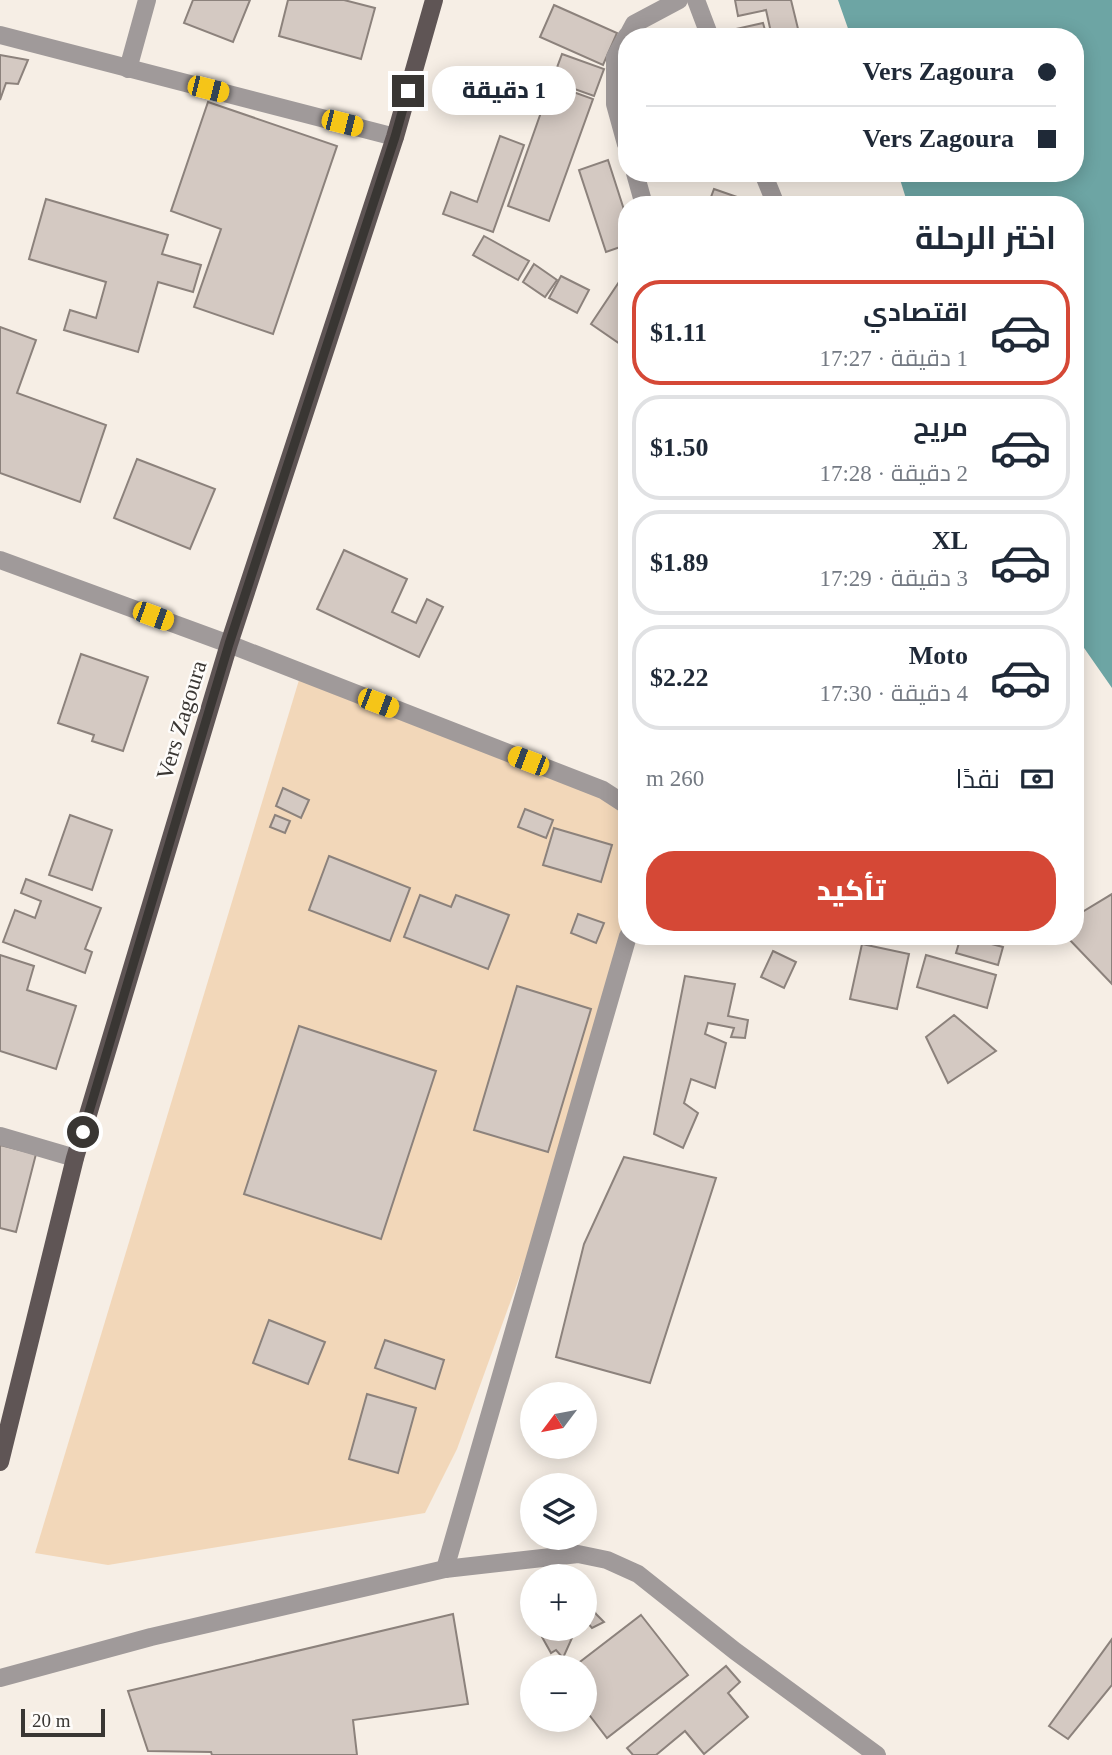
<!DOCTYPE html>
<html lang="ar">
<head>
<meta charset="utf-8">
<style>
  body { margin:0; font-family:"Times New Roman",Cairo,serif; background:#f6f6f7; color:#1f2937; direction:rtl; height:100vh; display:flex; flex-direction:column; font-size:26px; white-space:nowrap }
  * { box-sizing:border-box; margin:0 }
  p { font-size:23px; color:#747a83 }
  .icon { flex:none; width:38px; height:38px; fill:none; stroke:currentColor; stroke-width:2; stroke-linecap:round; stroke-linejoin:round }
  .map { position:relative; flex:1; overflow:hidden; direction:ltr }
  .drawer { position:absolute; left:618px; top:196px; width:466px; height:749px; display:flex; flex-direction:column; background:#fff; border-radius:28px; box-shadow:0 4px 18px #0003; direction:rtl }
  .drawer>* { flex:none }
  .guide { position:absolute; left:618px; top:28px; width:466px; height:154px; border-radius:28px; box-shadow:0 4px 18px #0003; direction:rtl; display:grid; align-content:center; height:154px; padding:0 28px; background:#fff }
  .needle { width:46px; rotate:238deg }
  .buttons { position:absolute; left:520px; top:1382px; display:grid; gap:14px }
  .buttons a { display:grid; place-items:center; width:77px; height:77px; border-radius:50%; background:#fff; box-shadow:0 4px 18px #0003; font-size:35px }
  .scale { position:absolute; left:21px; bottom:18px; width:84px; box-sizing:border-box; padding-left:7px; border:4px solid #393633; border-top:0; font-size:19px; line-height:24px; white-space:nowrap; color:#393633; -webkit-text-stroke:5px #fefcfa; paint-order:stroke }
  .end { position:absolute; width:32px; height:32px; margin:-16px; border:9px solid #393633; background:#fff; box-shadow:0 0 0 4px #fff }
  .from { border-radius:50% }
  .bubble { position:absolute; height:49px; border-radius:24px; background:#fff; box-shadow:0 4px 18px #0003; font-size:23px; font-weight:800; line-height:49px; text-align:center; direction:rtl }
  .car { position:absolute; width:21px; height:42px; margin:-21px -10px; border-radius:9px; box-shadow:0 0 5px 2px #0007; background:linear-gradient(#f5c518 24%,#345 0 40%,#f5c518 0 76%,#345 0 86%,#f5c518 0) }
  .guide b { display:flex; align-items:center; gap:24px; height:66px; font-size:26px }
  .guide b+b { border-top:2px solid #e0e1e3 }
  .guide i { width:18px; height:18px; background:#1f2937 }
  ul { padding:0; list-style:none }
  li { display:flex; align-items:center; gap:21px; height:105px; margin:0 14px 10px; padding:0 14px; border:4px solid #e0e1e3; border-radius:28px }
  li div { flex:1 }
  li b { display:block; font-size:26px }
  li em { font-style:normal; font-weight:800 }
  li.on { border-color:#d54836 }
  li>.icon { width:63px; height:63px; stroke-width:1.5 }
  h2 { padding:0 28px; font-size:32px; line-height:84px }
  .pay { display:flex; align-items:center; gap:18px; height:77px; padding:0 28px; font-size:26px }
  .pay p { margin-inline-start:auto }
  .cta { display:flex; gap:14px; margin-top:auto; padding:14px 28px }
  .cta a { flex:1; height:80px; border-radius:28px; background:#d54836; color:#fff; font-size:28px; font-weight:800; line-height:80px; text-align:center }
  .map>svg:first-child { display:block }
  .green { fill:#f2d7b9 }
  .water { fill:#6da5a4 }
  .building { fill:#d4c9c2; stroke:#8c827c; stroke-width:2 }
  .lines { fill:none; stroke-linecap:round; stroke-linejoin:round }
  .street { stroke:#a09a9a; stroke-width:18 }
  .primary { stroke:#5f5555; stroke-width:18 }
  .route { stroke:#393633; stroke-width:9 }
  .labels { text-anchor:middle; stroke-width:5; stroke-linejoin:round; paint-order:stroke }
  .street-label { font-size:23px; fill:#393633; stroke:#fefcfa }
</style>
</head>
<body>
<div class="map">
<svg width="1112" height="1755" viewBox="0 0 1112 1755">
  <rect width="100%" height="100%" fill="#f6eee5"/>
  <polygon class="green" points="299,680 624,805 626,817 626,918 560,1165 457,1449 425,1513 108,1565 35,1553"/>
  <polygon class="water" points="838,0 1112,0 1112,688 1075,635 1074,205 908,205 898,173 1074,173 1074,37 851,37"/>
  <g class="building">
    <polygon points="193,0 250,0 233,42 184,23"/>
    <polygon points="288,0 344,0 375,8 361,59 279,36"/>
    <polygon points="735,0 791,0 800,37 772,37 766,10 738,16"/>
    <polygon points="554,5 617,33 603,65 540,37"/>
    <polygon points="763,23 767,37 738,37 736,29"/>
    <polygon points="562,54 604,69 594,96 552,81"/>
    <polygon points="0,55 28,60 18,84 6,83 0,100"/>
    <polygon points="551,84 593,99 549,221 508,206"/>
    <polygon points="208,102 337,146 273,334 194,307 221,229 171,211"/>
    <polygon points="500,136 524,145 493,232 443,214 451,192 477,202"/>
    <polygon points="608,160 626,216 626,245 606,252 579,170"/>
    <polygon points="714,189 760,205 708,205"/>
    <polygon points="46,199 168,235 162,254 201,265 193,292 158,282 138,352 64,330 70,310 96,318 106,282 29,259"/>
    <polygon points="484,236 529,261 518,280 473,255"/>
    <polygon points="534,264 557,280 545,297 523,282"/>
    <polygon points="625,273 626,275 626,341 623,346 591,324"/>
    <polygon points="561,276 589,290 577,313 549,298"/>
    <polygon points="0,327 36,340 17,393 106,425 80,502 0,473"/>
    <polygon points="137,459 215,489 190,549 114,518"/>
    <polygon points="344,550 407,579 392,612 416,623 427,599 443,607 419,657 317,609"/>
    <polygon points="81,654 148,677 123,751 92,741 94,735 58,723"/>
    <polygon points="283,788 309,800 301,818 276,806"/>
    <polygon points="525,809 553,820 546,838 518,827"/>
    <polygon points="70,815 112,830 92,890 49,875"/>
    <polygon points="275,815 290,821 285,833 270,827"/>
    <polygon points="554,828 612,845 601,882 543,865"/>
    <polygon points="329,856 410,888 390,941 309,910"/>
    <polygon points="26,879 101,908 85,949 92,952 85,973 3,942 15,910 35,918 41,901 21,893"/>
    <polygon points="1112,894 1112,984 1066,936 1074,936 1074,917"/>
    <polygon points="420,895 451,907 456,895 509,915 488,969 404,937"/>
    <polygon points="578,914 604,923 596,943 571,933"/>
    <polygon points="961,936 1003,947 998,965 956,953"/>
    <polygon points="862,944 909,954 897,1009 850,999"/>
    <polygon points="773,951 796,962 784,988 761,977"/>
    <polygon points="0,955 34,966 27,990 76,1006 56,1069 0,1051"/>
    <polygon points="926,955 996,975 987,1008 917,987"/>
    <polygon points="685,976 735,984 728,1016 748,1020 745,1038 731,1037 734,1028 708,1023 705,1034 726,1043 715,1088 691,1079 684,1103 698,1113 683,1148 654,1134"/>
    <polygon points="517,986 591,1009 548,1152 474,1130"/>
    <polygon points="954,1015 996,1051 948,1083 926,1037"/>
    <polygon points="299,1026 436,1071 381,1239 244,1194"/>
    <polygon points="0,1145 36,1154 16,1232 0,1228"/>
    <polygon points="624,1157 716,1178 650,1383 556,1357 584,1244"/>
    <polygon points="269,1320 325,1342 308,1384 253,1363"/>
    <polygon points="385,1340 444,1360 435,1389 375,1368"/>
    <polygon points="367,1394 416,1408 398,1473 349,1459"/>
    <polygon points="584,1598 597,1615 604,1622 592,1628 587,1622 584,1624"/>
    <polygon points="453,1614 468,1704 353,1720 357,1755 212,1755 211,1752 148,1751 128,1691"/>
    <polygon points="641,1615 688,1675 607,1738 584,1708 584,1668 572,1668"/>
    <polygon points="550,1629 576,1629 563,1658 556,1650 551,1653 542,1637"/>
    <polygon points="1112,1639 1112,1685 1068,1739 1049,1726"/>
    <polygon points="726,1666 740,1682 728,1693 748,1717 704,1754 685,1731 656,1755 633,1755 627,1748"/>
  </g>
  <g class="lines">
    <g class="street">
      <polyline points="696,0 710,37"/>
      <polyline points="0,35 395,137"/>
      <polyline points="626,37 615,57 615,104 626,144"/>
      <polyline points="627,37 634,24 679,0"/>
      <polyline points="128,69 147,0"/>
      <polyline points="635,173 644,205"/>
      <polyline points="763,173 776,205"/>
      <polyline points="0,560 229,644 603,790 626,805"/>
      <polyline points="0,1136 75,1158"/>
      <polyline points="445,1569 628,936"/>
      <polyline points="0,1678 151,1637 445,1569 578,1554 607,1560 638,1574 735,1651 877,1755"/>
    </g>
    <polyline class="primary" points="0,1462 75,1158 229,644 395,137 434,0"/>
  </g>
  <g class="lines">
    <polyline class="route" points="83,1132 229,644 395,137 408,91"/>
  </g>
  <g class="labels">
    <g class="street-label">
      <text transform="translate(181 720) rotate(-73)" y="8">Vers Zagoura</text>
    </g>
  </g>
</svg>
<div class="buttons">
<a><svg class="needle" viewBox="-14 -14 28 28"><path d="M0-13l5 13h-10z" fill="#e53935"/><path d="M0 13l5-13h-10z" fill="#747a83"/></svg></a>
<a><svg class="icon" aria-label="layers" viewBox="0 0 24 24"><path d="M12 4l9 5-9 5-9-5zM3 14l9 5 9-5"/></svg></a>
<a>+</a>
<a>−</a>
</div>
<div class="scale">20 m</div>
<i class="end from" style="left:83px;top:1132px"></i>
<i class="end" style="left:408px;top:91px"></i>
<div class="bubble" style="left:432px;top:66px;width:144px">1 دقيقة</div>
<i class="car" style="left:208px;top:89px;rotate:104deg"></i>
<i class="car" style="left:342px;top:123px;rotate:104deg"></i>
<i class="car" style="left:153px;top:616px;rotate:110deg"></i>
<i class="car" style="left:378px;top:703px;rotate:111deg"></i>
<i class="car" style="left:528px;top:761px;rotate:291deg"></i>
<div class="guide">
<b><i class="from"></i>Vers Zagoura</b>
<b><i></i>Vers Zagoura</b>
</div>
<section class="drawer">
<h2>اختر الرحلة</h2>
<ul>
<li class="on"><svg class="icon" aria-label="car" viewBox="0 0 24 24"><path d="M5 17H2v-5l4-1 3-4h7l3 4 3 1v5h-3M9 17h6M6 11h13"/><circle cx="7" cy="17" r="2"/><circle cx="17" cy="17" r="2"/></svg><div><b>اقتصادي</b><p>1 دقيقة · 17:27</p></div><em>$1.11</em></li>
<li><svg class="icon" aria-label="car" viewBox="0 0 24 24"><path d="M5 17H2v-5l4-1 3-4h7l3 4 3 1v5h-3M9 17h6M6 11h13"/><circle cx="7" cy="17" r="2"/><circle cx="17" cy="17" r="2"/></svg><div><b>مريح</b><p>2 دقيقة · 17:28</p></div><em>$1.50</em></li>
<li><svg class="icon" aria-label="car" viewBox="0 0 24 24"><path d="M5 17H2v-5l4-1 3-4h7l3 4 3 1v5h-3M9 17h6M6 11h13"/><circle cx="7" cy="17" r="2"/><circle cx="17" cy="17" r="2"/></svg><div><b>XL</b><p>3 دقيقة · 17:29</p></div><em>$1.89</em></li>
<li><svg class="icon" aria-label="car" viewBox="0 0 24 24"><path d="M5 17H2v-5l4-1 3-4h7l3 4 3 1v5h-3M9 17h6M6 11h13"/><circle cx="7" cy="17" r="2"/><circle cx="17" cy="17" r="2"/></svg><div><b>Moto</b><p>4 دقيقة · 17:30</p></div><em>$2.22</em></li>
</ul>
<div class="pay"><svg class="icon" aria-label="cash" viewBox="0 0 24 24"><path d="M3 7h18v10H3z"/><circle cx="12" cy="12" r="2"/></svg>نقدًا<p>260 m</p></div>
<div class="cta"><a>تأكيد</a></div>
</section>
</div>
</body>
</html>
